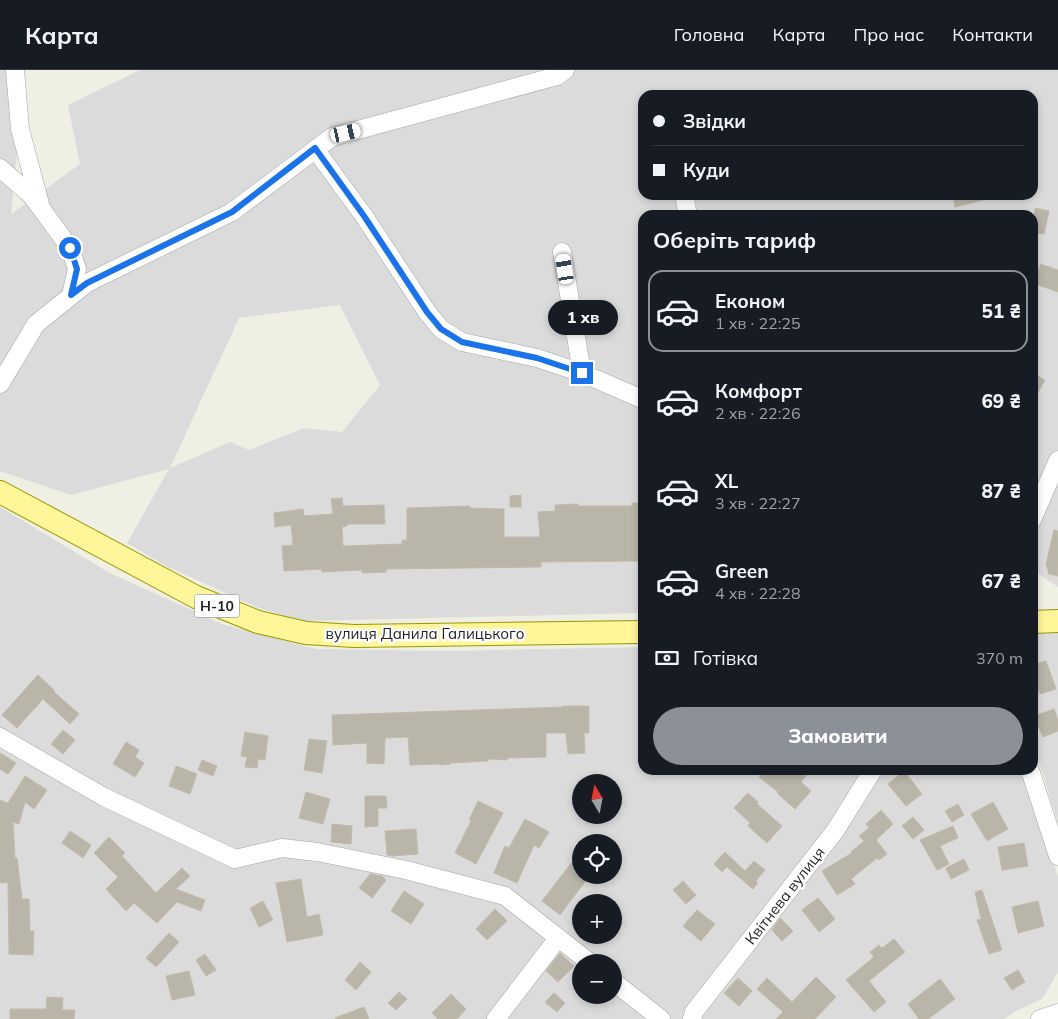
<!DOCTYPE html>
<html lang="uk">
<head>
<meta charset="utf-8">
<style>
  body { margin:0; font-family:Mulish,sans-serif; background:#242831; color:#f1f3f6; height:100vh; display:flex; flex-direction:column; font-size:19px; white-space:nowrap }
  * { box-sizing:border-box; margin:0 }
  p { font-size:16px; color:#9ea1a6 }
  .icon { flex:none; width:28px; height:28px; fill:none; stroke:currentColor; stroke-width:2; stroke-linecap:round; stroke-linejoin:round }
  .map { position:relative; flex:1; overflow:hidden }
  .details { position:absolute; left:638px; top:140px; width:400px; height:565px; display:flex; flex-direction:column; background:#171b24; border-radius:15px; box-shadow:0 2px 8px #0003 }
  .details>* { flex:none }
  .top-card { position:absolute; left:638px; top:20px; width:400px; height:110px; border-radius:15px; box-shadow:0 2px 8px #0003; display:grid; align-content:center; height:110px; padding:0 15px; background:#171b24 }
  .needle { width:32px; rotate:350deg }
  .tools { position:absolute; left:572px; top:704px; display:grid; gap:10px }
  .tools a { display:grid; place-items:center; width:50px; height:50px; border-radius:50%; background:#171b24; box-shadow:0 2px 8px #0003; font-size:25px }
  .end { position:absolute; width:22px; height:22px; margin:-11px; border:6px solid #1a73e8; background:#fff; box-shadow:0 0 0 2px #fff }
  .from { border-radius:50% }
  .bubble { position:absolute; height:35px; border-radius:18px; background:#171b24; box-shadow:0 2px 8px #0003; font-size:16px; font-weight:800; line-height:35px; text-align:center }
  .car { position:absolute; width:15px; height:30px; margin:-15px -8px; border-radius:6px; box-shadow:0 0 4px 1px #0007; background:linear-gradient(#fff 24%,#345 0 40%,#fff 0 76%,#345 0 86%,#fff 0) }
  .top-card b { display:flex; align-items:center; gap:18px; height:48px; font-size:19px }
  .top-card b+b { border-top:1px solid #363941 }
  .top-card i { width:12px; height:12px; background:#f1f3f6 }
  ul { padding:0; list-style:none }
  li { display:flex; align-items:center; gap:15px; height:82px; margin:0 10px 8px; padding:0 5px; border:2px solid transparent; border-radius:15px }
  li div { flex:1 }
  li b { display:block; font-size:19px }
  li em { font-style:normal; font-weight:800 }
  li.active { border-color:#8c9099 }
  li>.icon { width:45px; height:45px; stroke-width:1.5 }
  h2 { padding:0 15px; font-size:22px; line-height:60px }
  .pay { display:flex; align-items:center; gap:12px; height:55px; padding:0 15px; font-size:19px }
  .pay p { margin-inline-start:auto }
  .cta { display:flex; gap:10px; margin-top:auto; padding:10px 15px }
  .cta a { flex:1; height:58px; border-radius:30px; background:#8c9099; color:#fff; font-size:20px; font-weight:800; line-height:58px; text-align:center }
  header { display:flex; align-items:center; gap:30px; box-sizing:border-box; height:70px; padding:0 25px; background:#171b24; border-bottom:1px solid #363941 }
  header strong { font-size:24px }
  nav { display:flex; gap:28px; margin-inline-start:auto; font-size:18px }
  .map>svg:first-child { display:block }
  .residential { fill:#dcdbdb; fill-rule:evenodd }
  .building { fill:#b9b5a9; stroke:#c2bba5 }
  .lines { fill:none; stroke-linecap:round; stroke-linejoin:round }
  .minor-casing { stroke:#a5a5a5; stroke-width:19 }
  .major-casing { stroke:#989800; stroke-width:24 }
  .minor { stroke:#fff; stroke-width:18 }
  .major { stroke:#fff599; stroke-width:22 }
  .route { stroke:#1a73e8; stroke-width:6 }
  .labels { text-anchor:middle; stroke-width:5; stroke-linejoin:round; paint-order:stroke }
  .shield { fill:#fff; stroke:#626262; stroke-width:1 }
  .shield-label { font-size:14px; font-weight:bold; fill:#1e1e1e }
  .street-label { font-size:15px; fill:#1e1e1e; stroke:#fff }
</style>
</head>
<body>
<header>
<strong>Карта</strong>
<nav><a>Головна</a><a>Карта</a><a>Про нас</a><a>Контакти</a></nav>
</header>
<div class="map">
<svg width="1058" height="949" viewBox="0 0 1058 949">
  <rect width="100%" height="100%" fill="#efefe4"/>
  <g class="residential">
    <path d="M0,0h25l-14,144 69,-50 -12,-59 72,-35h918v517l-25,-17 -1,-355h-390v398l-338,8 -45,-13 -95,-43 -37,-22 42,-74 -98,26 -71,-24zM642,25h390v100h-390zM340,235l40,80 -38,47 -38,-4 -55,22 -19,-8 -60,26 69,-150z"/>
    <path d="M0,437l108,65 114,52 94,25 132,2 194,-4v123h382l34,107v95l-16,27 -28,13 -10,7h-1004zM581,712h33v33h-33zM581,772h33v33h-33zM581,832h33v33h-33zM581,892h33v33h-33z"/>
    <polygon points="1032,559 1058,559 1058,753 1033,673"/>
  </g>
  <g class="building">
    <polygon points="953,125 987,125 987,129 955,137"/>
    <polygon points="1035,138 1049,141 1044,164 1032,162"/>
    <polygon points="1041,194 1058,200 1058,222 1033,213"/>
    <polygon points="1032,303 1045,310 1032,333"/>
    <polygon points="521,425 521,437 510,437 510,426"/>
    <polygon points="342,428 343,436 384,435 385,454 347,454 347,456 342,457 343,476 402,474 402,470 407,470 407,438 470,436 470,438 504,439 504,467 540,467 538,442 555,441 555,435 578,434 578,436 632,436 632,433 642,433 642,491 541,492 541,497 386,499 386,502 362,503 362,500 322,502 322,499 284,501 282,476 293,475 291,455 275,457 274,443 303,439 304,446 333,444 331,429"/>
    <polygon points="1054,460 1058,461 1058,506 1049,504 1046,494"/>
    <polygon points="1046,591 1056,619 1040,624 1032,602 1032,595"/>
    <polygon points="38,605 55,621 54,622 79,644 70,654 43,629 17,658 2,645"/>
    <polygon points="563,636 589,636 589,663 584,663 585,683 568,684 566,663 546,663 546,687 507,688 507,690 488,689 488,691 450,693 451,694 440,695 440,694 410,695 408,667 385,668 384,694 367,693 367,673 333,675 332,645 563,637"/>
    <polygon points="1054,639 1058,651 1058,661 1043,667 1034,646"/>
    <polygon points="63,660 75,670 63,684 51,674"/>
    <polygon points="245,662 268,666 265,690 258,689 257,698 245,697 247,687 241,686"/>
    <polygon points="309,669 327,671 322,703 304,700"/>
    <polygon points="126,672 139,680 135,687 144,693 135,707 113,694"/>
    <polygon points="0,683 16,693 8,704 0,699"/>
    <polygon points="202,690 217,696 213,706 198,700"/>
    <polygon points="176,696 197,704 190,724 169,716"/>
    <polygon points="765,700 811,700 801,712 811,721 795,739 777,723 778,722 759,707"/>
    <polygon points="904,701 922,724 906,736 888,714"/>
    <polygon points="25,706 47,720 34,739 25,732 19,754 13,752 15,788 17,788 22,829 29,829 30,861 34,861 33,885 9,884 8,812 0,813 0,730 8,733"/>
    <polygon points="306,722 330,729 323,754 299,748"/>
    <polygon points="748,723 758,732 757,734 782,756 767,773 748,756 750,753 734,738"/>
    <polygon points="365,726 386,726 387,738 378,738 378,756 365,757"/>
    <polygon points="478,731 503,743 476,794 455,783 471,751 469,750"/>
    <polygon points="993,732 1008,759 987,771 971,744"/>
    <polygon points="958,734 964,745 952,752 945,741"/>
    <polygon points="881,740 893,754 876,770 887,784 879,790 877,788 851,809 855,814 837,825 822,801 852,783 851,782 864,771 859,766 869,758 866,754"/>
    <polygon points="913,747 924,760 913,769 902,756"/>
    <polygon points="525,749 549,762 539,778 534,775 517,813 494,803 505,776 509,778"/>
    <polygon points="332,754 352,756 351,774 331,772"/>
    <polygon points="953,756 958,768 940,776 949,794 937,800 920,770"/>
    <polygon points="416,759 418,784 393,786 387,785 385,761"/>
    <polygon points="70,761 91,775 83,788 62,773"/>
    <polygon points="109,767 125,783 122,786 156,823 182,798 190,806 176,819 205,830 201,841 177,832 157,853 134,833 126,841 106,819 118,807 94,783"/>
    <polygon points="1024,773 1028,796 1002,800 998,777"/>
    <polygon points="725,782 745,801 754,791 765,800 756,811 758,813 753,819 727,797 722,802 714,794"/>
    <polygon points="576,787 581,792 581,805 590,805 560,845 542,831"/>
    <polygon points="964,789 969,800 951,809 946,798"/>
    <polygon points="370,804 382,806 386,810 372,828 359,818"/>
    <polygon points="301,809 307,847 319,844 323,865 287,872 276,813"/>
    <polygon points="683,811 696,825 686,834 673,820"/>
    <polygon points="982,820 1002,880 989,884 977,850 981,849 975,822"/>
    <polygon points="404,821 424,834 411,854 391,841"/>
    <polygon points="818,828 835,849 819,862 802,840"/>
    <polygon points="263,831 273,850 259,857 250,838"/>
    <polygon points="1038,831 1044,856 1018,863 1012,837"/>
    <polygon points="495,839 507,851 487,870 476,859"/>
    <polygon points="697,840 715,854 701,871 683,856"/>
    <polygon points="780,848 793,861 782,871 772,860"/>
    <polygon points="169,863 179,872 156,897 146,888"/>
    <polygon points="894,869 905,882 869,911 886,932 874,942 846,910 874,887 870,882 879,875 882,878"/>
    <polygon points="560,883 574,896 558,912 546,901"/>
    <polygon points="205,884 216,900 206,906 196,890"/>
    <polygon points="360,892 371,902 356,920 345,910"/>
    <polygon points="1018,900 1025,912 1012,920 1004,908"/>
    <polygon points="189,901 195,925 172,930 166,906"/>
    <polygon points="816,907 836,927 815,949 776,949 783,942 757,919 767,908 792,932"/>
    <polygon points="738,908 752,921 739,936 724,923"/>
    <polygon points="940,909 955,929 928,949 919,949 908,934"/>
    <polygon points="399,922 407,929 396,940 388,933"/>
    <polygon points="554,923 565,933 557,942 545,932"/>
    <polygon points="451,924 466,939 457,949 438,949 432,943"/>
    <polygon points="47,927 63,928 62,940 75,940 74,949 10,949 10,939 46,939"/>
    <polygon points="364,937 369,949 335,949 335,948"/>
  </g>
  <g class="lines">
    <defs>
      <g id="minor">
        <polyline points="15,0 20,59 40,134"/>
        <polyline points="315,79 364,146 427,242 441,259 462,272 537,288 582,303 642,329"/>
        <polyline points="0,98 32,126 70,178 77,199 71,225"/>
        <polyline points="684,125 688,145"/>
        <polyline points="562,182 582,303"/>
        <polyline points="0,314 36,254 87,213 232,142 332,67 557,6 565,0"/>
        <polyline points="1032,450 1058,390"/>
        <polyline points="0,667 104,727 235,789 282,778 317,782 406,800 505,826 589,892"/>
        <polyline points="1030,700 1058,786"/>
        <polyline points="614,912 661,949"/>
        <polyline points="496,949 558,868"/>
        <polyline points="692,949 694,942 835,761 873,700"/>
        <polyline points="1040,949 1058,943"/>
      </g>
      <g id="major">
        <polyline points="0,422 196,527 258,552 306,563 354,566 642,562"/>
        <polyline points="1032,552 1058,551"/>
      </g>
    </defs>
    <use href="#minor" class="minor-casing"/>
    <use href="#major" class="major-casing"/>
    <use href="#minor" class="minor"/>
    <use href="#major" class="major"/>
  </g>
  <g class="lines">
    <polyline class="route" points="70,178 77,199 71,225 87,213 232,142 315,78 364,146 427,242 441,259 462,272 537,288 582,303"/>
  </g>
  <g class="labels">
    <rect class="shield" x="194.5" y="524.5" width="45" height="23" rx="4"/>
    <g class="shield-label">
      <text x="217" y="541">Н-10</text>
    </g>
    <g class="street-label">
      <text x="425" y="569">вулиця Данила Галицького</text>
      <text transform="translate(785 826) rotate(-52)" y="5">Квітнева вулиця</text>
    </g>
  </g>
</svg>
<div class="tools">
<a><svg class="needle" viewBox="-14 -14 28 28"><path d="M0-13l5 13h-10z" fill="#e53935"/><path d="M0 13l5-13h-10z" fill="#9ea1a6"/></svg></a>
<a><svg class="icon" aria-label="locate" viewBox="0 0 24 24"><circle cx="12" cy="12" r="6"/><path d="M12 2v4M12 18v4M2 12h4M18 12h4"/></svg></a>
<a>+</a>
<a>−</a>
</div>
<i class="end from" style="left:70px;top:178px"></i>
<i class="end" style="left:582px;top:303px"></i>
<div class="bubble" style="left:548px;top:230px;width:70px">1 хв</div>
<i class="car" style="left:346px;top:63px;rotate:77deg"></i>
<i class="car" style="left:565px;top:199px;rotate:351deg"></i>
<div class="top-card">
<b><i class="from"></i>Звідки</b>
<b><i></i>Куди</b>
</div>
<section class="details">
<h2>Оберіть тариф</h2>
<ul>
<li class="active"><svg class="icon" aria-label="car" viewBox="0 0 24 24"><path d="M5 17H2v-5l4-1 3-4h7l3 4 3 1v5h-3M9 17h6M6 11h13"/><circle cx="7" cy="17" r="2"/><circle cx="17" cy="17" r="2"/></svg><div><b>Економ</b><p>1 хв · 22:25</p></div><em>51 ₴</em></li>
<li><svg class="icon" aria-label="car" viewBox="0 0 24 24"><path d="M5 17H2v-5l4-1 3-4h7l3 4 3 1v5h-3M9 17h6M6 11h13"/><circle cx="7" cy="17" r="2"/><circle cx="17" cy="17" r="2"/></svg><div><b>Комфорт</b><p>2 хв · 22:26</p></div><em>69 ₴</em></li>
<li><svg class="icon" aria-label="car" viewBox="0 0 24 24"><path d="M5 17H2v-5l4-1 3-4h7l3 4 3 1v5h-3M9 17h6M6 11h13"/><circle cx="7" cy="17" r="2"/><circle cx="17" cy="17" r="2"/></svg><div><b>XL</b><p>3 хв · 22:27</p></div><em>87 ₴</em></li>
<li><svg class="icon" aria-label="car" viewBox="0 0 24 24"><path d="M5 17H2v-5l4-1 3-4h7l3 4 3 1v5h-3M9 17h6M6 11h13"/><circle cx="7" cy="17" r="2"/><circle cx="17" cy="17" r="2"/></svg><div><b>Green</b><p>4 хв · 22:28</p></div><em>67 ₴</em></li>
</ul>
<div class="pay"><svg class="icon" aria-label="cash" viewBox="0 0 24 24"><path d="M3 7h18v10H3z"/><circle cx="12" cy="12" r="2"/></svg>Готівка<p>370 m</p></div>
<div class="cta"><a>Замовити</a></div>
</section>
</div>
</body>
</html>
